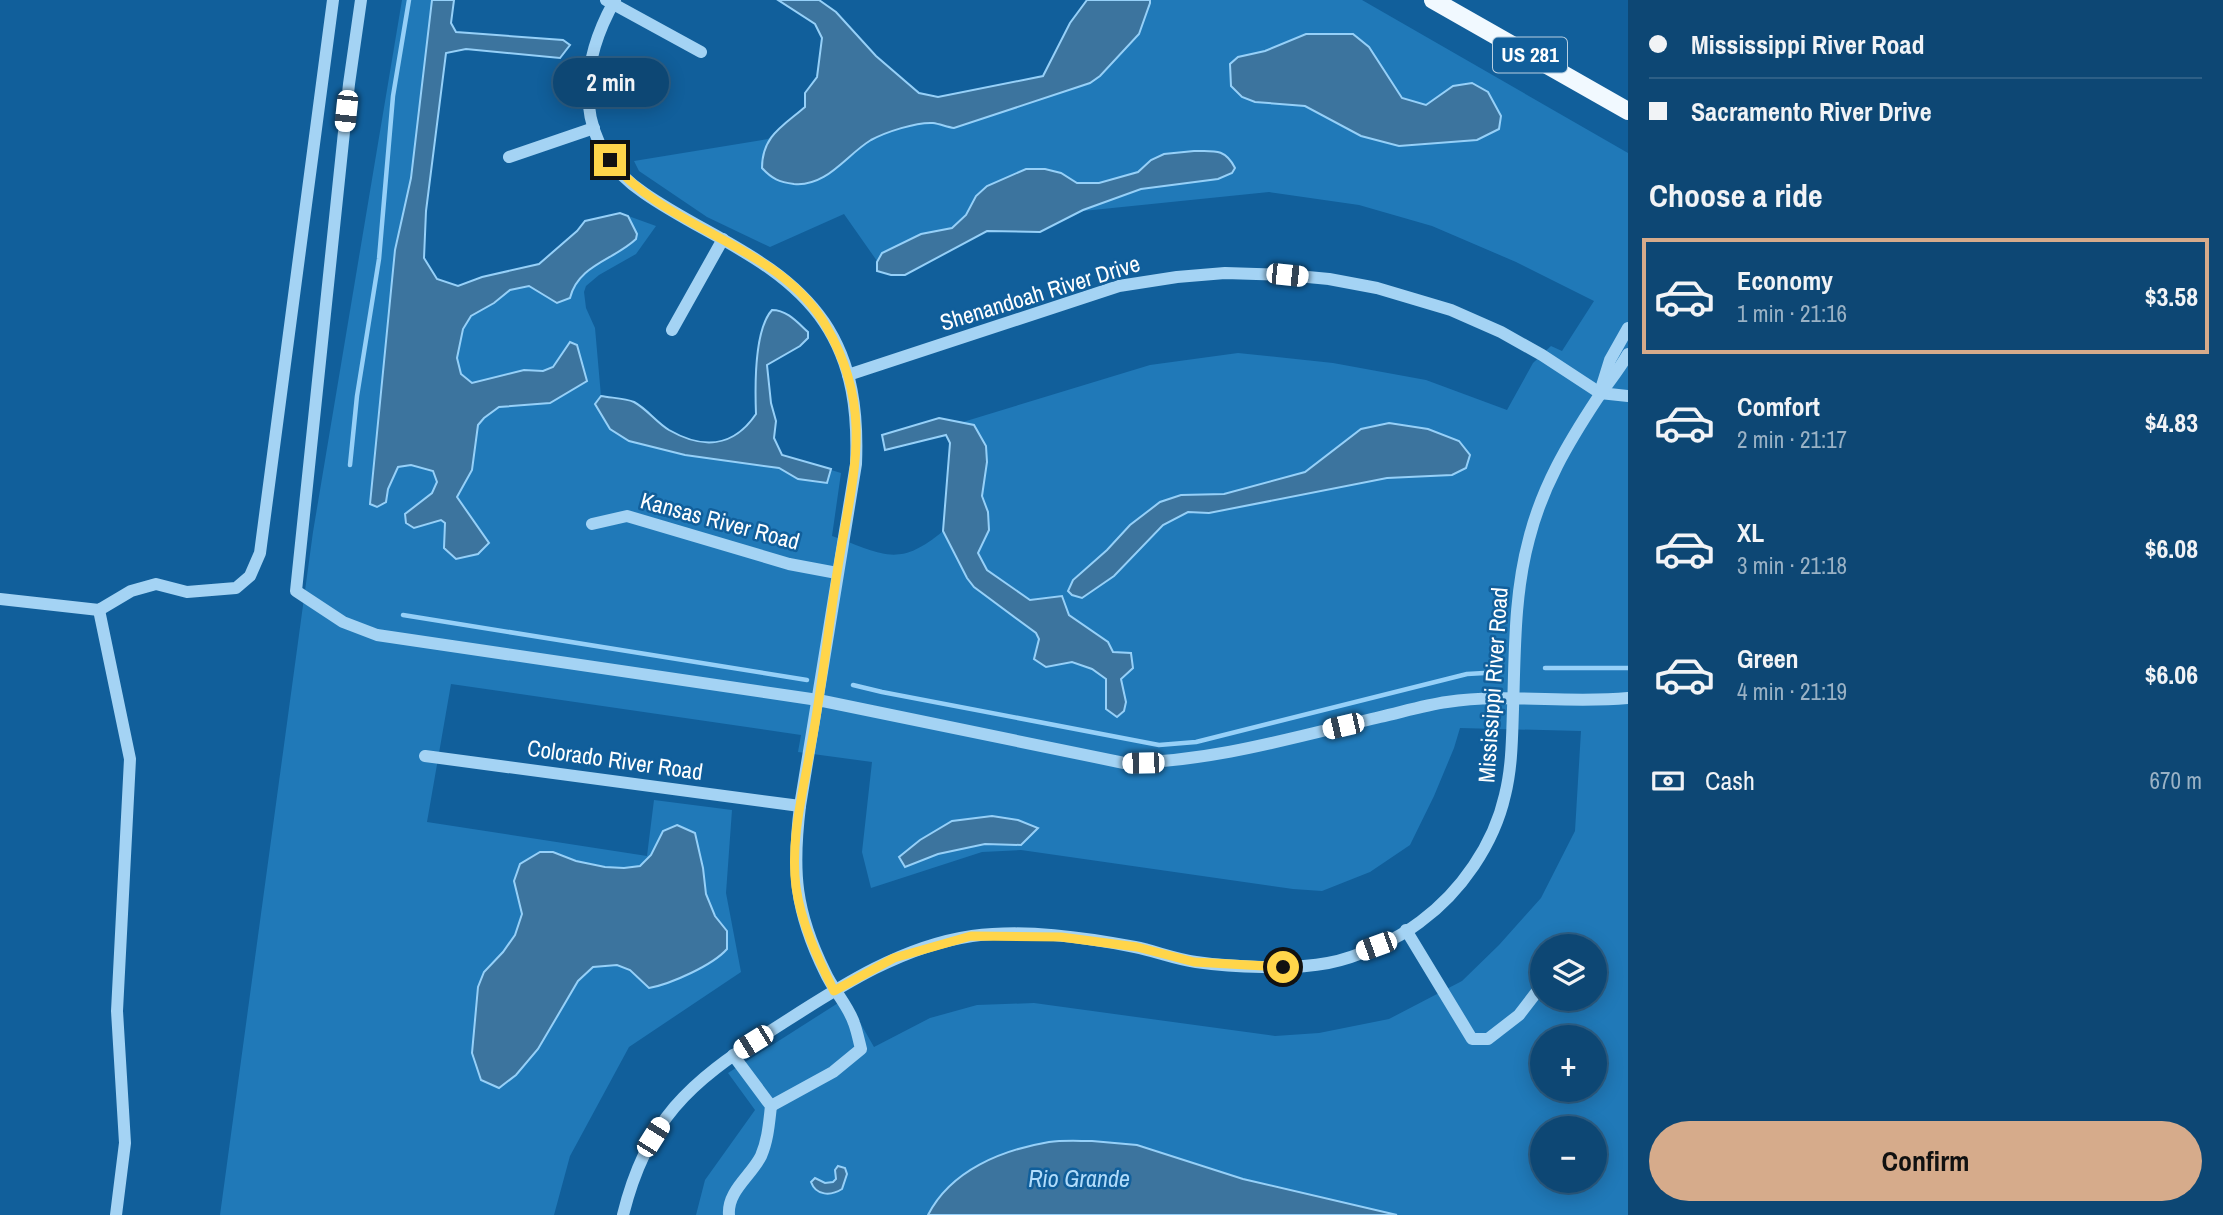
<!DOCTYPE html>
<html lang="en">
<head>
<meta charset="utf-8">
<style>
  body { margin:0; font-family:"Archivo Narrow",sans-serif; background:#164e79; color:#f1f3f6; height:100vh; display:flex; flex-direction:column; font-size:26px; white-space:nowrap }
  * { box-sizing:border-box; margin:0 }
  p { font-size:23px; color:#9ab2c5 }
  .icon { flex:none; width:38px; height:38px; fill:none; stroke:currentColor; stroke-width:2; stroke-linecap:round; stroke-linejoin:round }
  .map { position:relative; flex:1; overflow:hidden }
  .sheet { display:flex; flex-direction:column; background:#0d4774; width:595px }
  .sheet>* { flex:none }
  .top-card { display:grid; align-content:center; height:154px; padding:0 21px; background:#0d4774 }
  .buttons { position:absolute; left:1530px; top:934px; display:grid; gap:14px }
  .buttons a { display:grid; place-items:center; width:77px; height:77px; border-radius:50%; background:#0d4774; box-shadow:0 4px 18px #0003,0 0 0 2px #2d5f86; font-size:35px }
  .end { position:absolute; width:32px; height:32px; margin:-16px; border:9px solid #ffd54a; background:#111; box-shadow:0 0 0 4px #111 }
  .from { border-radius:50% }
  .bubble { position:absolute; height:49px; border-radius:24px; background:#0d4774; box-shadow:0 4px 18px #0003,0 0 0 2px #2d5f86; font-size:23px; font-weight:700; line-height:49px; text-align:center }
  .car { position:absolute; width:21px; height:42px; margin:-21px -10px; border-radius:9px; box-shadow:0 0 5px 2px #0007; background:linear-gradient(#fff 24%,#345 0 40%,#fff 0 76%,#345 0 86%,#fff 0) }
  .top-card b { display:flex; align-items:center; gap:24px; height:66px; font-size:26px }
  .top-card b+b { border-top:2px solid #2d5f86 }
  .top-card i { width:18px; height:18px; background:#f1f3f6 }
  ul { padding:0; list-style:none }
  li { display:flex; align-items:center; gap:21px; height:116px; margin:0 14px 10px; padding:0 7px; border:4px solid transparent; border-radius:0px }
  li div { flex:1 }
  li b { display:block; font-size:26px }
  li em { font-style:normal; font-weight:700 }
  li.selected { border-color:#d6ab8b }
  li>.icon { width:63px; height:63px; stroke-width:1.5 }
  h2 { padding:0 21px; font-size:32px; line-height:84px }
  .pay { display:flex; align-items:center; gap:18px; height:77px; padding:0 21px; font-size:26px }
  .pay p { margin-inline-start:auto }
  .action { display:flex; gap:14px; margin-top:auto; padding:14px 21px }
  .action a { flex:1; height:80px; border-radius:42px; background:#d6ab8b; color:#111; font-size:28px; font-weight:700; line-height:80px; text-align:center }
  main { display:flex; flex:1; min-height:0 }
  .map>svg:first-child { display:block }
  .green { fill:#2079b8; fill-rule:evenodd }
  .water { fill:#3c749e; stroke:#96d0f8; stroke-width:2 }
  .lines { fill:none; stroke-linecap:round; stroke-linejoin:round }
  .stream { stroke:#96d0f8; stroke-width:4.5 }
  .minor { stroke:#a4d3f4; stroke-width:12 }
  .major { stroke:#f1f9ff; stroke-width:18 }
  .route { stroke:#ffd54a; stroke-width:9 }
  .labels { text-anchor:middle; stroke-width:5; stroke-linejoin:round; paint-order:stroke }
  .shield { fill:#115f9b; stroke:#b8cfe1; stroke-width:2 }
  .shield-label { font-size:21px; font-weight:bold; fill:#fff }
  .street-label { font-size:23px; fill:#fff; stroke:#115f9b }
  .water-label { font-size:24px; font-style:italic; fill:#b1dcfb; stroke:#115f9b }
</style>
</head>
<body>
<main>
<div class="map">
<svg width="1628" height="1215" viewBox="0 0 1628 1215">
  <rect width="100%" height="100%" fill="#115f9b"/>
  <path class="green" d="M402,0h52l-3,23 5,9 107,8 7,5 -10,13 -94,-9 -20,4 -20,158 -2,47 13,21 21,7 24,-9 57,-13 38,-33 8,-10 35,-8 36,13 -20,28 -37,21 -13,11 -2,6 2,16 9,20 6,68c10,2 24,2 33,6 13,7 22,20 35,28 34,19 64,18 87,-16 -1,-26 -2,-84 16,-104 15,0 25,12 36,22v6l-8,8 -33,19 4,38 5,18 -2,17 8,17 59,18 -9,63c51,18 66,33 111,-5l7,-88 -4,-8 -61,15 -3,-15 57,-17 24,4 187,-57 88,-12 95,10 93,17 81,30 26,-47 18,-17 11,5 32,-50 -78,-39 -84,-36 -73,-21 -90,-13 -186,19 -43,21 -53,-1 -82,44h-14l-14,-4v-10l-33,-47 -74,33 -63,-30 -68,-46 -5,-10 134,-22 37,-31v-15l12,-16 5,-39 -7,-14 -37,-24h41l17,12 40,44 43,37 19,4 105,-21 27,-53 17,-23h275l266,153v1062h-231l-154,-36 -106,-34 -45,-4 -42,1 -67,20 -55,53h-232l9,-35 50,-70 -27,-37 118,-75 28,49 56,-29 47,-13 57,-2 241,33 44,-3 70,-14 73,-38 37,-36 42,-47 34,-67 6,-100 -121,-3 -6,20 -20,48 -24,49 -40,27 -48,19 -29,-2 -272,-39 -39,2 -111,36 -9,-36 10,-90 -74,-10 3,-17 -350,-51 -24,138 220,34 7,-56 78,10 -6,83 15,79 -112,75 -59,109 -16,59h-334l93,-683zM1542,947h52v52h-52zM1542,1038h52v52h-52zM1542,1129h52v52h-52z"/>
  <g class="water">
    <path d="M432,0h22l-3,23 5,9 107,8 7,5 -10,13 -94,-9 -20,4 -20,158 -2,47 13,21 21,7 24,-9 57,-13 38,-33 8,-10 35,-8 8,3 9,18 -1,5c-22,21 -58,26 -66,59l-13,5 -28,-17 -19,4 -16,13 -23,13 -8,13 -6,29 4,16 11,9 52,-13 19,1 10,-4 17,-25 7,3 10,36 -37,22 -51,4 -15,11 -6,7 -6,45 -15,27 32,46 -11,11 -22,5 -12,-11 1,-25 -4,-3 -27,8 -8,-5 -1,-9 27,-21 5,-11 -4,-11 -22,-6 -13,2 -10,22 -2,13 -9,5 -7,-3 25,-254 16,-72z"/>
    <path d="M778,0h41l17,12 40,44 43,37 19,4 105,-21 27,-53 17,-23h63v3l-11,31 -39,42 -10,7 -136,45c-7,-1 -14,-4 -21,-5 -17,-1 -47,9 -62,17 -25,15 -44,47 -77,44 -15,-2 -22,-5 -32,-16 0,-32 21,-42 43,-61v-14l12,-16 5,-39 -7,-14z"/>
    <polygon points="1306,34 1353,34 1369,47 1402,98 1426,105 1453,86 1472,83 1488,92 1501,116 1499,129 1477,140 1399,146 1361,136 1305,106 1255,102 1242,97 1231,86 1230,64 1238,57 1265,51"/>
    <path d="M1194,151c20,0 31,-3 41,17l-3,5 -14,6 -77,10 -58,21 -43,22 -53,-1 -82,44h-14l-14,-4v-9l5,-9 39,-19 31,-6 14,-13 10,-19 11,-10 39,-17h19l16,4 16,10h22l39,-11 13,-12 13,-6z"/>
    <path d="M772,310c15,0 25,12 36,22v6l-8,8 -33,19 4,38 5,18 -2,17 8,17 49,14 -4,14 -29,-4 -19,-11 -94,-13 -56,-14 -19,-12 -15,-25 6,-8c10,2 24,2 33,6 13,7 22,20 35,28 33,19 64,18 87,-16 -1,-26 -2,-84 16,-104z"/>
    <polygon points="939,418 974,425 986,446 987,462 982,496 988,512 989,530 978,553 987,570 1030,600 1062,596 1069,615 1108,642 1113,652 1131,653 1133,668 1121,679 1126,702 1124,711 1117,717 1106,709 1106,679 1092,669 1072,662 1046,667 1034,659 1039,639 1036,633 974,587 967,578 943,531 950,443 946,435 885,450 882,435"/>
    <polygon points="1389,423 1428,429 1459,441 1470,455 1466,468 1452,475 1387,478 1209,513 1188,512 1163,525 1114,576 1082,598 1072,595 1068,591 1073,580 1107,550 1130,525 1160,502 1181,495 1224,494 1305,472 1361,429"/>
    <polygon points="992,816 1018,820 1038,828 1021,845 985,844 938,854 905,867 899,857 920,840 952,821"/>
    <path d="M677,825l18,8 8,35 3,26 9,22 12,15v18c-14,16 -56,35 -78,39l-19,-18 -13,-5 -24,2 -15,14 -40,68 -22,26 -17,13 -18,-8 -9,-27 6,-66 6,-15 19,-20 12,-17 7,-21 -8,-33 6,-17 20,-12h13l23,9 29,6 19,1 16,-2 11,-11 12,-24z"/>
    <path d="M1092,1141l45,4 106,34 154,36h-469c23,-45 74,-65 121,-73 14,-2 29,-1 43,-1z"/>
    <path d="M838,1166l7,2 2,6 -5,15c-11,7 -26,7 -31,-7l4,-4 10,5 8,-1 3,-3 -1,-9z"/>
  </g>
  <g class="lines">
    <g class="stream">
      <polyline points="350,465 357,396 379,259 393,96 409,0"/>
      <polyline points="403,615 807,680"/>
      <polyline points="1545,668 1628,668"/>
      <polyline points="853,685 882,692 1159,745 1196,742 1467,674 1502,672"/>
    </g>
    <g class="minor">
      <path d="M361,0l-12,84 -53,507 47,31 34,13 441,65 306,63c88,-1 171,-26 256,-46 22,-5 45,-12 67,-15 60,-9 121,2 181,-4"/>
      <polyline points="606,0 701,52"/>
      <path d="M615,0c-38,67 -42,145 29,193 60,42 137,66 180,129 29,43 34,92 32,142l-56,342c-8,66 -5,105 25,166 8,18 23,33 29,51 3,8 5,18 7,26l-28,23 -62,34"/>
      <polyline points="509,157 594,128"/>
      <polyline points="672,330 723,239"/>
      <polyline points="848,375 1119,286 1177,277 1225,273 1287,275 1329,279 1377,288 1451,310 1501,332 1542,355 1600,393 1628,396"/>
      <polyline points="1601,389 1610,360 1628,328"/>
      <polyline points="592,524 627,516 789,564 837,573"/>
      <polyline points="0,599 99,610 131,591 156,584 187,592 236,588 250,576 260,553 333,0"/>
      <polyline points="99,610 130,759 117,1011 125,1143 116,1215"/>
      <polyline points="425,756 800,806"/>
      <polyline points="1406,930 1472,1039 1488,1039 1519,1015 1542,985"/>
      <polyline points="1594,957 1597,957"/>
      <path d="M623,1215c23,-94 66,-133 146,-183 63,-40 127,-85 203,-96 53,-7 111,1 163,11 20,4 40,12 61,15 36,5 96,8 132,1 28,-5 70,-24 92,-41 41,-30 74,-78 85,-127 7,-28 7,-57 8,-86 2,-57 1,-115 16,-170 13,-52 39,-96 68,-140 10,-15 22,-29 31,-45"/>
      <path d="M729,1215c-2,-24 22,-39 32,-59 7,-16 8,-33 10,-50l-38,-51"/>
    </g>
    <polyline class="major" points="1433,0 1628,111"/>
  </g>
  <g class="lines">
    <path class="route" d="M610,160c58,72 169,84 216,166 51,87 25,155 11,247 -9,57 -15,115 -26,173 -8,46 -21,94 -15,141 5,36 22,72 38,104l60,-33 77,-22 90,1 76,10 57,15 89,5"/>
  </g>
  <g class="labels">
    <rect class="shield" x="1493" y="37.5" width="74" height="35" rx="5"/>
    <g class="shield-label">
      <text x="1530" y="62">US 281</text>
    </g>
    <g class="street-label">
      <text transform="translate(1040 293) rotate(-17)" y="8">Shenandoah River Drive</text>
      <text transform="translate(720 521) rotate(15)" y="8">Kansas River Road</text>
      <text transform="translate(1493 685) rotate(-86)" y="8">Mississippi River Road</text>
      <text transform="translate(615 760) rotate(8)" y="8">Colorado River Road</text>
    </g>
    <g class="water-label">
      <text x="1079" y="1187">Rio Grande</text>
    </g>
  </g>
</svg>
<div class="buttons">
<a><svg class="icon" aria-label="layers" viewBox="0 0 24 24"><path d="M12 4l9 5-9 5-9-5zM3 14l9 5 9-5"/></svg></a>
<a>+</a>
<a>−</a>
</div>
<i class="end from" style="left:1283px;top:967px"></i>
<i class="end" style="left:610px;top:160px"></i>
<div class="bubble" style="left:553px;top:58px;width:116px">2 min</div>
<i class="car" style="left:346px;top:111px;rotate:186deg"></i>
<i class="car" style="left:1287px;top:275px;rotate:96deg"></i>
<i class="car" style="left:1343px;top:726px;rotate:257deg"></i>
<i class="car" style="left:1143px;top:763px;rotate:269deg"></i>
<i class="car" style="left:1376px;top:946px;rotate:250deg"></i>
<i class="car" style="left:753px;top:1042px;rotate:238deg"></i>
<i class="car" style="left:653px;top:1137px;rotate:32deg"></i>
</div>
<section class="sheet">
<div class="top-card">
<b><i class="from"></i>Mississippi River Road</b>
<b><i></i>Sacramento River Drive</b>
</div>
<h2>Choose a ride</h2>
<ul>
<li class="selected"><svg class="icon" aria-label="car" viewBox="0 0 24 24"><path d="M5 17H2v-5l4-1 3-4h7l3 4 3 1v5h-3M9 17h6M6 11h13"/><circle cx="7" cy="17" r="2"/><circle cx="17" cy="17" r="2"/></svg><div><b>Economy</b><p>1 min · 21:16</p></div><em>$3.58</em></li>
<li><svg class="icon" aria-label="car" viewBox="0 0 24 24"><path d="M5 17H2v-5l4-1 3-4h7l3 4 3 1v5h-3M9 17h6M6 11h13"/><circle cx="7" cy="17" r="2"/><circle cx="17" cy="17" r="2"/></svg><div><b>Comfort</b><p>2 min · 21:17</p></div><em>$4.83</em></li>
<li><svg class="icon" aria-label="car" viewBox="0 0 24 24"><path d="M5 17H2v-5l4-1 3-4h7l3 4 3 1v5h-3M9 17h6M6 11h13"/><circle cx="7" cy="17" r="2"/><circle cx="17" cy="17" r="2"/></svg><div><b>XL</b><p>3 min · 21:18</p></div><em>$6.08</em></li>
<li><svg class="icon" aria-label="car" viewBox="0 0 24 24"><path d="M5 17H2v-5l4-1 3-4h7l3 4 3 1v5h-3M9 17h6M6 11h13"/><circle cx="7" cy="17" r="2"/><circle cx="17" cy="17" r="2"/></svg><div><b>Green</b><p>4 min · 21:19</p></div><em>$6.06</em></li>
</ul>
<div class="pay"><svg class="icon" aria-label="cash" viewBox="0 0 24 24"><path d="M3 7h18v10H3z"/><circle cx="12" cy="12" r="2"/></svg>Cash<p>670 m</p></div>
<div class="action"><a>Confirm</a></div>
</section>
</main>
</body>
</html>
